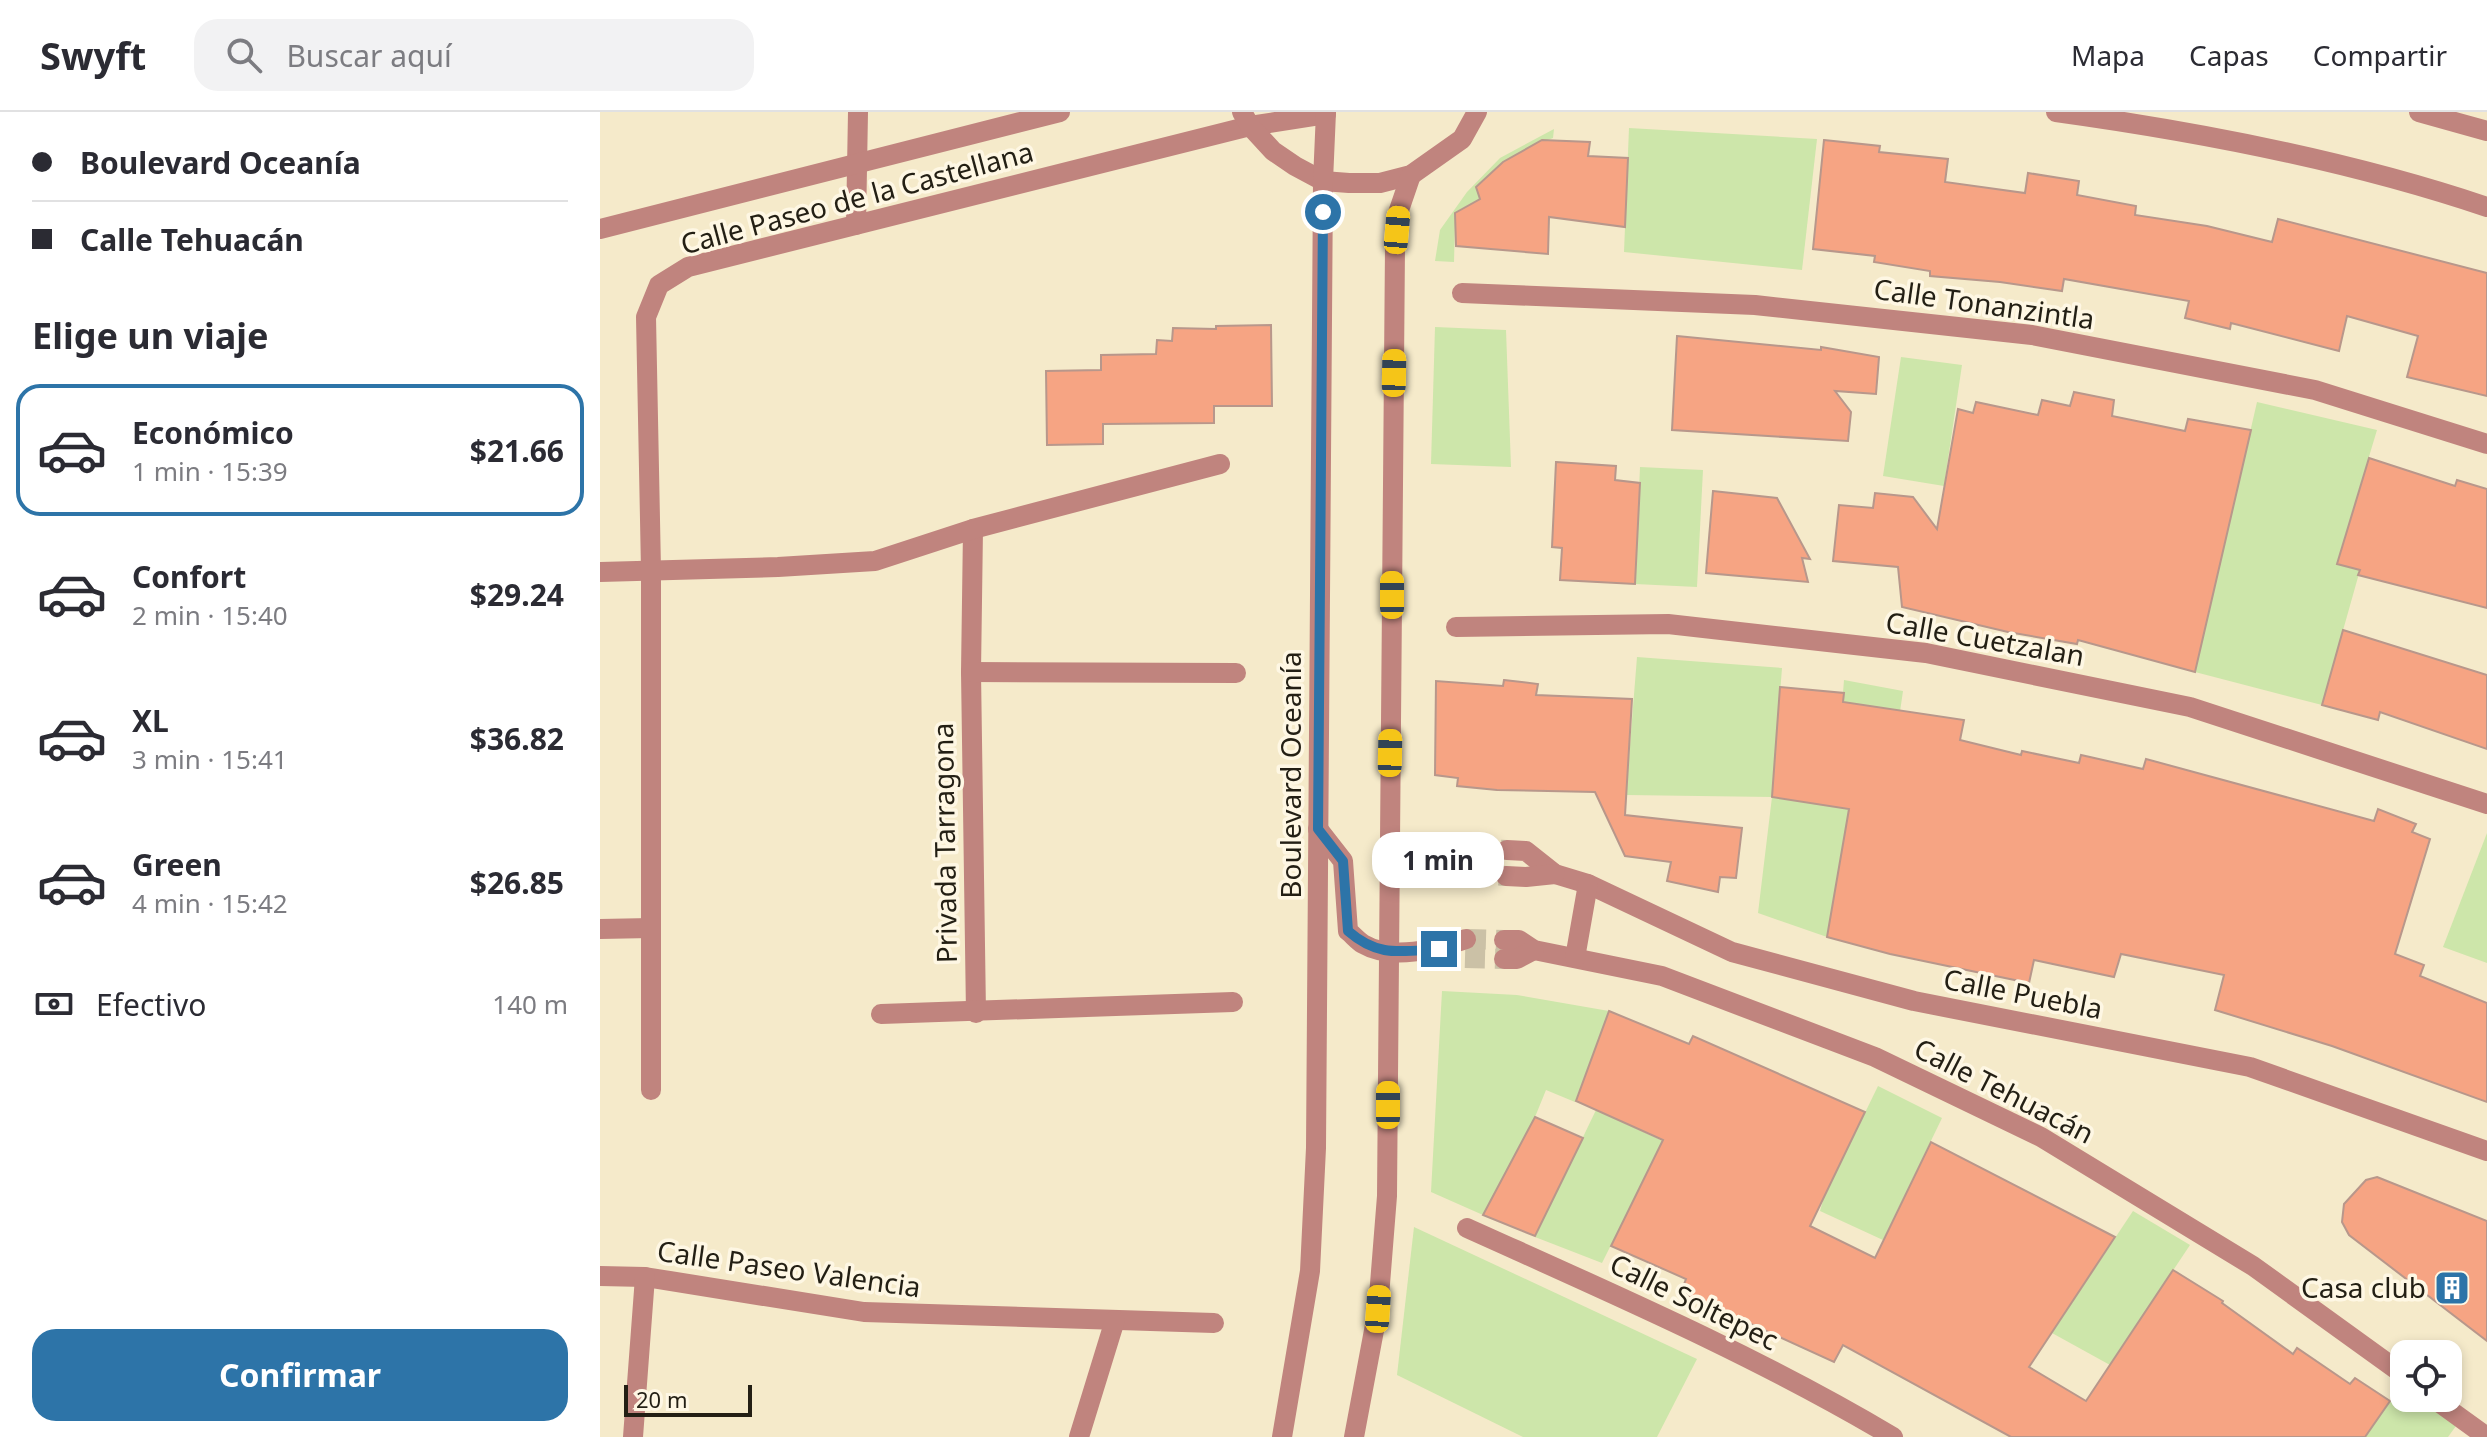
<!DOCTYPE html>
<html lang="es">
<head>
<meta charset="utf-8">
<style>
  body { margin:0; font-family:"Noto Sans",sans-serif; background:#f2f2f3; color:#2b2b33; height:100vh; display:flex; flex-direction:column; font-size:30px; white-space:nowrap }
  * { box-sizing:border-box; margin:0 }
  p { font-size:26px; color:#7c7c81 }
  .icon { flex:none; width:44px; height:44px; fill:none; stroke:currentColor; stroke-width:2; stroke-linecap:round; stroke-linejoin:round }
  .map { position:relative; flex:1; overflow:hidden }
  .side { display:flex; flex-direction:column; background:#fff; width:600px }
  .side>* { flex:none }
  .hud { display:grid; align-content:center; height:176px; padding:0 32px; background:#fff }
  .fabs { position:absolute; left:1790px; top:1228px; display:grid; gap:16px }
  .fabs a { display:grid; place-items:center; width:72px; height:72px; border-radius:16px; background:#fff; box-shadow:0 4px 12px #0003; font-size:40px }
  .scale { position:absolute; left:24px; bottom:20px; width:128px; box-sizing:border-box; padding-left:8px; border:4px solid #231f14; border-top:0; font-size:22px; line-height:28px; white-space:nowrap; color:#231f14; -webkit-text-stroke:6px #fef7e4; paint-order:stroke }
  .end { position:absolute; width:36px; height:36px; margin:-18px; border:10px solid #2d74a8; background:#fff; box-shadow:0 0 0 4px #fff }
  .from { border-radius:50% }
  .bubble { position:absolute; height:56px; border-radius:24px; background:#fff; box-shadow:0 4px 12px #0003; font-size:26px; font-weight:700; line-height:56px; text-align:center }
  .car { position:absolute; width:24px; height:48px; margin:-24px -12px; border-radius:10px; box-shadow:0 0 6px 2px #0007; background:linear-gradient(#f5c518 24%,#345 0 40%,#f5c518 0 76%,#345 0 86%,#f5c518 0) }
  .hud b { display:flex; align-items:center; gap:28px; height:76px; font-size:30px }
  .hud b+b { border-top:2px solid #e1e1e2 }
  .hud i { width:20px; height:20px; background:#2b2b33 }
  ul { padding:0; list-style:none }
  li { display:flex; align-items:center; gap:24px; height:132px; margin:0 16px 12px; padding:0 16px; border:4px solid transparent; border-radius:24px }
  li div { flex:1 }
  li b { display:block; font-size:30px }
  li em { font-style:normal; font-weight:700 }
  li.current { border-color:#2d74a8 }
  li>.icon { width:72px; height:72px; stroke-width:1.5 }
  h2 { padding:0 32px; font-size:36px; line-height:96px }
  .pay { display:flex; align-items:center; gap:20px; height:88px; padding:0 32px; font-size:30px }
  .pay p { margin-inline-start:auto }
  .button { display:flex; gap:16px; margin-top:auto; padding:16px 32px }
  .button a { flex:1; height:92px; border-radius:24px; background:#2d74a8; color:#fff; font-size:32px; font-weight:700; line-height:92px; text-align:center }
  header { display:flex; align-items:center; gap:48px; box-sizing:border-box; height:112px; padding:0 40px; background:#fff; border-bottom:2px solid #e1e1e2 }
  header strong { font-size:38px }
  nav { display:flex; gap:44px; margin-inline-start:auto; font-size:28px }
  .search { width:560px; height:72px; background:#f2f2f3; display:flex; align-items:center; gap:20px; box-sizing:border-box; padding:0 28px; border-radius:24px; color:#7c7c81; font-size:30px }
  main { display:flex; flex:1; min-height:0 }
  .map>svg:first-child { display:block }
  .green { fill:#cde6aa }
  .building { fill:#f6a483; stroke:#b8978b; stroke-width:2 }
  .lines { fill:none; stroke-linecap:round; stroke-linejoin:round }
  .minor-tunnel { stroke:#cbc1a6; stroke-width:20; stroke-dasharray:20 10; stroke-linecap:butt }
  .minor { stroke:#c0847e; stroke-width:20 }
  .tertiary { stroke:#c0847e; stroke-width:20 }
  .route { stroke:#2d74a8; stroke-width:10 }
  .labels { text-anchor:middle; stroke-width:7; stroke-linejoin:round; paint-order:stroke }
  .street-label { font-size:28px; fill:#231f14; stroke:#fef7e4 }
  .poi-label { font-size:28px; fill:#231f14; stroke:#fef7e4; text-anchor:end }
</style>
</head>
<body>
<header>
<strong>Swyft</strong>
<div class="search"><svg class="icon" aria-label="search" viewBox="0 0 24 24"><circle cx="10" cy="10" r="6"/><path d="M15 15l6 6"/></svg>Buscar aquí</div>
<nav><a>Mapa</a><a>Capas</a><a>Compartir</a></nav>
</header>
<main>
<section class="side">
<div class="hud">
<b><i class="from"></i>Boulevard Oceanía</b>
<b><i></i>Calle Tehuacán</b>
</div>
<h2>Elige un viaje</h2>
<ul>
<li class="current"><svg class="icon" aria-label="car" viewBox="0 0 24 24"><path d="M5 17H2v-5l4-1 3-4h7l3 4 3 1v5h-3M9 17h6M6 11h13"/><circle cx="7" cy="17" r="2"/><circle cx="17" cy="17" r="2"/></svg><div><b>Económico</b><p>1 min · 15:39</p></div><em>$21.66</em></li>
<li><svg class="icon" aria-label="car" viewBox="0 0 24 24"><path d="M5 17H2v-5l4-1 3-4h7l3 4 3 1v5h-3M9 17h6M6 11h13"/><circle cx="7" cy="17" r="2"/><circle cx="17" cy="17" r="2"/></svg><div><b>Confort</b><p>2 min · 15:40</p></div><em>$29.24</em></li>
<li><svg class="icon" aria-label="car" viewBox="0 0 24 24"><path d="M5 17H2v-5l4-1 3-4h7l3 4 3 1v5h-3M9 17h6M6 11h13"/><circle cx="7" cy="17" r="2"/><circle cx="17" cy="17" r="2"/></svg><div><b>XL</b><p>3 min · 15:41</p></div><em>$36.82</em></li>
<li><svg class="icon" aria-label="car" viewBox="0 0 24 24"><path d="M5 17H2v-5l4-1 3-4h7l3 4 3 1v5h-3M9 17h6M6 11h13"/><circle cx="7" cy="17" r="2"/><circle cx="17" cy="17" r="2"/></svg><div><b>Green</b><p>4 min · 15:42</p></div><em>$26.85</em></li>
</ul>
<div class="pay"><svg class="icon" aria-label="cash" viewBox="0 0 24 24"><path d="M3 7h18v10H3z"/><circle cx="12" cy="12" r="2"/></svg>Efectivo<p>140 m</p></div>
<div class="button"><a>Confirmar</a></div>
</section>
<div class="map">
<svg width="1887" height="1325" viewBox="0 0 1887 1325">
  <rect width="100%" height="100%" fill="#f5eaca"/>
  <g class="green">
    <polygon points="1029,16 1217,27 1202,158 1024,140"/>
    <path d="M954,17l-1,9c-31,10 -54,27 -77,49l4,12 -19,10 4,9 -10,5 -1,39 -19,-1 5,-31 27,-38 33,-34z"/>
    <polygon points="835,215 906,218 911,355 831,352"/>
    <polygon points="1301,245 1362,253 1344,374 1283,364"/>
    <polygon points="1657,290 1777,318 1737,451 1760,458 1722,593 1595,560"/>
    <polygon points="1040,355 1103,358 1097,475 1035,472"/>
    <polygon points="1037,545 1182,556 1172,684 1234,694 1244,568 1303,579 1285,703 1249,698 1227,825 1158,801 1172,685 1026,683"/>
    <polygon points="1887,721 1887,851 1843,835"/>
    <polygon points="842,879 917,883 1009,899 975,990 946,978 935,1005 883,1103 831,1080"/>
    <polygon points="1278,974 1342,1006 1283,1128 1220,1099 1224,1085"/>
    <polygon points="996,998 1063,1029 1002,1151 935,1125"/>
    <polygon points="1533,1099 1590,1133 1510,1253 1452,1221"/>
    <polygon points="814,1115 1097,1247 1057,1325 923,1325 797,1263"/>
    <polygon points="1804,1270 1804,1286 1833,1286 1861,1307 1848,1325 1765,1325"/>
  </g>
  <g class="building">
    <polygon points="942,28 990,30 988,44 1028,46 1025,115 949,105 948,142 856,134 855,101 880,87 876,75 903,50"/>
    <polygon points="1224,28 1280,34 1279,40 1348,47 1345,70 1425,81 1428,61 1479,69 1477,83 1536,94 1535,103 1607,114 1672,130 1678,107 1887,161 1887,284 1807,265 1818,224 1747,204 1739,239 1631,211 1630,217 1585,206 1589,189 1464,167 1462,179 1400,170 1330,164 1330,159 1274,150 1275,144 1213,137"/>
    <polygon points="671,213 672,294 614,294 614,311 503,312 503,332 447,333 446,259 501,258 501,243 556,242 557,228 572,229 573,216 616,217 616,214"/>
    <polygon points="1077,224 1221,238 1221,235 1279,245 1276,282 1235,279 1251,300 1248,329 1072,318"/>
    <polygon points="1474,280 1514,288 1512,304 1585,319 1588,307 1651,318 1595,560 1478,528 1477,532 1408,520 1302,495 1298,455 1233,449 1239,393 1273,396 1275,381 1313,385 1337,417 1358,297 1373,301 1376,290 1438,303 1442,288 1470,294"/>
    <polygon points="1769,346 1855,374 1857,368 1887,377 1887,496 1758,463 1760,458 1737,452"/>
    <polygon points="956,350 1016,354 1015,368 1040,371 1035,472 960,468 962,436 952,435"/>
    <polygon points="1113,379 1177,386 1210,447 1202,446 1208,470 1106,461"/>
    <polygon points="1743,518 1887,563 1887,637 1780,600 1778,608 1722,593"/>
    <polygon points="904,568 938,572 936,583 1032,587 1025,703 1142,716 1136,766 1120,765 1118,780 1067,769 1071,750 1025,744 995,680 897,678 857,674 858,666 835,663 836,569 903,574"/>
    <polygon points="1180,575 1244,581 1243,590 1364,608 1360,628 1421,643 1422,639 1479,651 1481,643 1543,657 1546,647 1774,709 1778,697 1816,712 1812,720 1830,727 1795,842 1824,853 1820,864 1887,891 1887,990 1732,934 1615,898 1624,863 1521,842 1514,865 1434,848 1429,871 1290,842 1227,825 1249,697 1172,685"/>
    <polygon points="1009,899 1089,932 1093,924 1265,1000 1210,1114 1275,1146 1331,1030 1515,1125 1429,1255 1486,1289 1573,1158 1623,1189 1622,1191 1693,1242 1697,1236 1750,1272 1755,1266 1790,1289 1765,1325 1411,1325 1243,1233 1234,1250 1081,1180 1086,1167 1011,1134 1063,1028 976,989"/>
    <polygon points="935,1005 983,1026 935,1124 883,1103"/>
    <polygon points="1777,1065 1887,1109 1887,1229 1749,1123 1742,1110 1744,1092 1766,1068"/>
  </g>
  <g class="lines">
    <g class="minor-tunnel">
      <polyline points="871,737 907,738"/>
      <polyline points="869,761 906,764"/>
      <polyline points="866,827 904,828"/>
      <polyline points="865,846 904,847"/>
    </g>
    <g class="minor">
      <polyline points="256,113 258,0"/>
      <polyline points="0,117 460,0"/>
      <polyline points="862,181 1155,193 1432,223 1715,278 1887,332"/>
      <polyline points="373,417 371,560 376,901"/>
      <polyline points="0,460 178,455 275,449 373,417 620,352"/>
      <polyline points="856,515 1068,512 1326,541 1590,595 1887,692"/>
      <polyline points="371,560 636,561"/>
      <path d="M718,717l25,32 5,70c5,4 10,10 15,13 29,17 74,5 103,-5"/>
      <polyline points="790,736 807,744 826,747 869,761"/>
      <polyline points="907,738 926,739 955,762 988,772 1132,840 1314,889 1650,955 1887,1039"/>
      <polyline points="826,747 871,737"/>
      <polyline points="906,764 926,765 955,762"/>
      <polyline points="0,817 51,816"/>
      <polyline points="904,828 919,828 934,838 1062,864 1275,945 1441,1025 1653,1154 1804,1263"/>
      <polyline points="975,846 988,772"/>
      <polyline points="904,847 917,847 934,838"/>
      <polyline points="281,902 633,890"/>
      <polyline points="51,978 51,458 46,205 59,173 88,155 650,14 726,2"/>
      <path d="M867,1116c144,65 290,128 426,209"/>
      <polyline points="0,1164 45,1165 264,1200 614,1211"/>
      <polyline points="1833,1286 1887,1325"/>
      <polyline points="33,1325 45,1165"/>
      <polyline points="479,1325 515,1208"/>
    </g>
    <g class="tertiary">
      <polyline points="642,0 650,14 673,39 695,54 723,69 749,71 780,71 811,63 862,27 877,0"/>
      <path d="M1456,0c145,20 292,48 431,95"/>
      <polyline points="1819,0 1887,19"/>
      <polyline points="682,1325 710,1159 716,1036 723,69 726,0"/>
      <polyline points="754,1325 778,1197 787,1084 795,135 798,101 811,63"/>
    </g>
  </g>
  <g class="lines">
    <path class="route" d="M723,100l-5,617 25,32 5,70c31,27 53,20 91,18"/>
  </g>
  <defs>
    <symbol id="building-square" viewBox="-11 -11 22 22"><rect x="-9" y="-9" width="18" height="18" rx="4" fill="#2d74a8" stroke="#fef7e4"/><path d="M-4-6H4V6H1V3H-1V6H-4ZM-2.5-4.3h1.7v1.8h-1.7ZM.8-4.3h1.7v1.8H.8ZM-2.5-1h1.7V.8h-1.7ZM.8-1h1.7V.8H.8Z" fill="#fff"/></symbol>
  </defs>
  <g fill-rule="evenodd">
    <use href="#building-square" x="1832" y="1156" width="40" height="40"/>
  </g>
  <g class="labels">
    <g class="street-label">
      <text transform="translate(257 86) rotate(-15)" y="10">Calle Paseo de la Castellana</text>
      <text transform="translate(1384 192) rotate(8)" y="10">Calle Tonanzintla</text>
      <text transform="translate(1385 527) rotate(10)" y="10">Calle Cuetzalan</text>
      <text transform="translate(691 663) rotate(-90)" y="10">Boulevard Oceanía</text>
      <text transform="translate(345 731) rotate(-91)" y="10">Privada Tarragona</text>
      <text transform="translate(1423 882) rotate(11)" y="10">Calle Puebla</text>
      <text transform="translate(1404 979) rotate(27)" y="10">Calle Tehuacán</text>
      <text transform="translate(189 1157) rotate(8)" y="10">Calle Paseo Valencia</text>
      <text transform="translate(1094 1190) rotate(26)" y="10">Calle Soltepec</text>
    </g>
    <g class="poi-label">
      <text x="1826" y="1186">Casa club</text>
    </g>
  </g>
</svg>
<div class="fabs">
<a><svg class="icon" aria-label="locate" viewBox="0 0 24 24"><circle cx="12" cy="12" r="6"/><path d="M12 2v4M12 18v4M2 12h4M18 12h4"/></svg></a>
</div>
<div class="scale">20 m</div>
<i class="end from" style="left:723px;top:100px"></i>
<i class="end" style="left:839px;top:837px"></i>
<div class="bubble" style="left:772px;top:720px;width:132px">1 min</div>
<i class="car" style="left:797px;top:118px;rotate:5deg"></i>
<i class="car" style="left:794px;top:261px;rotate:1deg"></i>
<i class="car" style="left:792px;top:483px;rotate:0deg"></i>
<i class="car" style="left:790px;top:641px;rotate:1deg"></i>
<i class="car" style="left:788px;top:993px;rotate:0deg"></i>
<i class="car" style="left:778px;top:1197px;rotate:4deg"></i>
</div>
</main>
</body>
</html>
